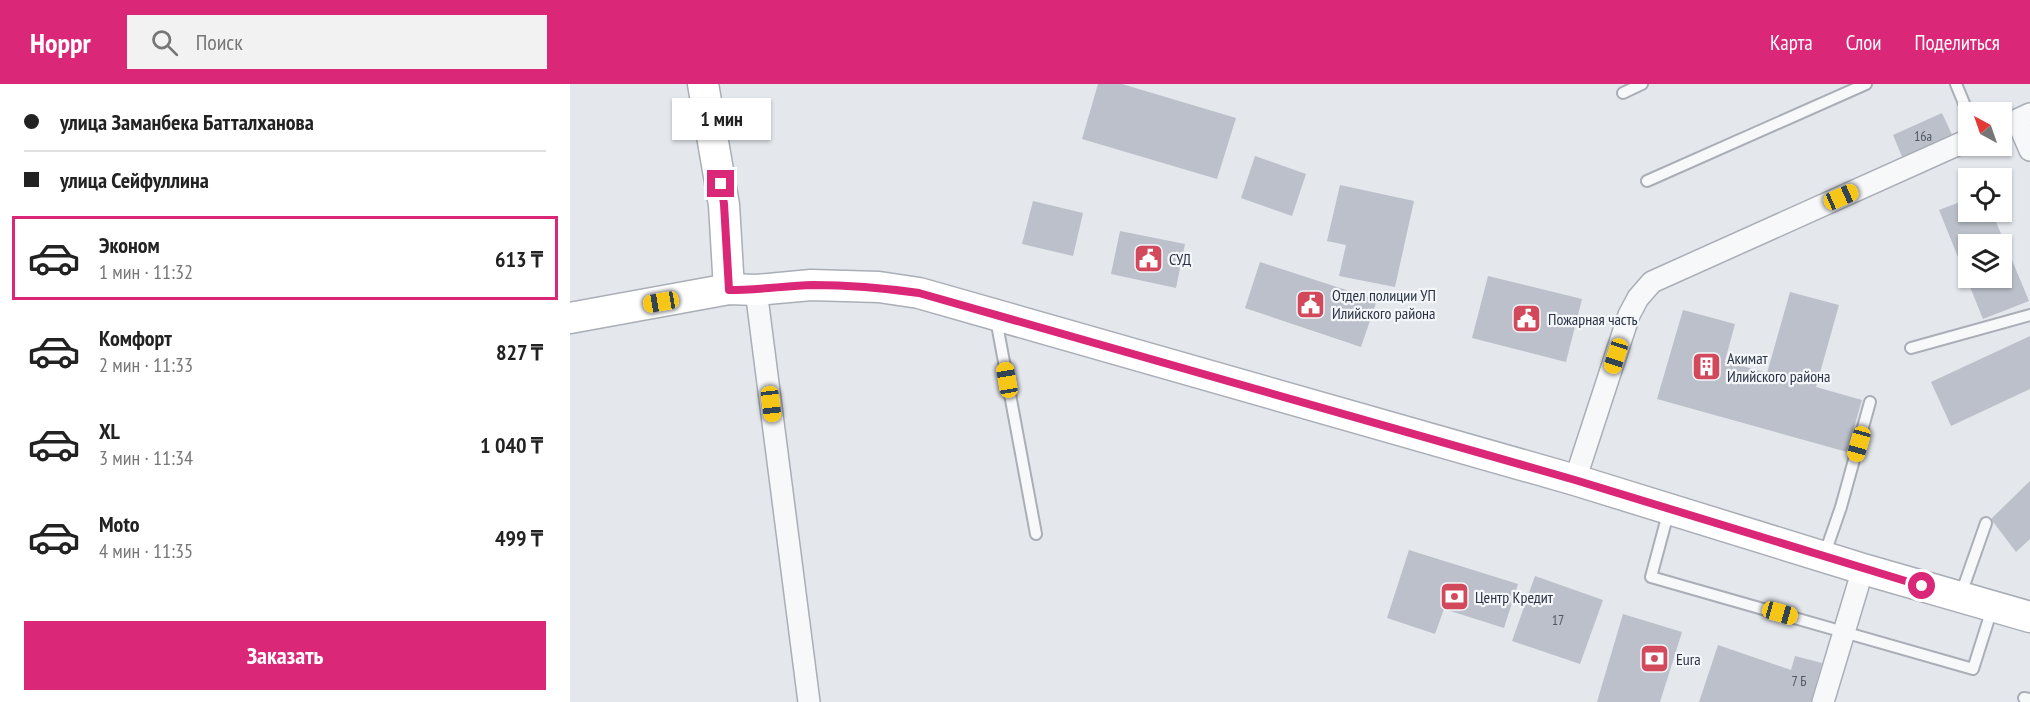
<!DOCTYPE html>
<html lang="ru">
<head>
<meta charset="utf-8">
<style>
  body { margin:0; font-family:"PT Sans Narrow",sans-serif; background:#f2f2f2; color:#222; height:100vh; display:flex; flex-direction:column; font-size:22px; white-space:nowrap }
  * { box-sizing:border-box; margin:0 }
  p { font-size:20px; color:#767676 }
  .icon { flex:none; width:33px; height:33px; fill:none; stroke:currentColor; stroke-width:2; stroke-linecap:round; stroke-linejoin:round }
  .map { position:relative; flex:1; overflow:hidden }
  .details { display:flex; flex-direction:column; background:#fff; width:570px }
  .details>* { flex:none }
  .top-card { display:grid; align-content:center; height:132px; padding:0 24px; background:#fff }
  .needle { width:39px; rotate:320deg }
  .fabs { position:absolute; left:1388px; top:18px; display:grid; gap:12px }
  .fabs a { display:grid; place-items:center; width:54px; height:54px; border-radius:0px; background:#fff; box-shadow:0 2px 4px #0004; font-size:30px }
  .end { position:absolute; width:27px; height:27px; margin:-14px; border:8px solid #db2777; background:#fff; box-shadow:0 0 0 3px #fff }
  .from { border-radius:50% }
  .bubble { position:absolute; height:42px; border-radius:0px; background:#fff; box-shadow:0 2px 4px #0004; font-size:20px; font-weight:600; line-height:42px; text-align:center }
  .car { position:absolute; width:18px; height:36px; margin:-18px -9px; border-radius:8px; box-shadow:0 0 4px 2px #0007; background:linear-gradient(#f5c518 24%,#345 0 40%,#f5c518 0 76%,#345 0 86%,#f5c518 0) }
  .top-card b { display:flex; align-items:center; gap:21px; height:57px; font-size:22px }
  .top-card b+b { border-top:2px solid #e0e0e0 }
  .top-card i { width:15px; height:15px; background:#222 }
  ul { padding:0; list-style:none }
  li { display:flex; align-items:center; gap:18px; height:84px; margin:0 12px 9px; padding:0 12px; border:3px solid transparent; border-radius:0px }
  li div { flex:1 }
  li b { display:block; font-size:22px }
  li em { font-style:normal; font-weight:600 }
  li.selected { border-color:#db2777 }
  li>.icon { width:54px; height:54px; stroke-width:1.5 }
  .primary-button { display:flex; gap:12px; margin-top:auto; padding:12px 24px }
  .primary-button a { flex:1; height:69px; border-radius:0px; background:#db2777; color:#fff; font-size:24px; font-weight:600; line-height:69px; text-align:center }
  header { display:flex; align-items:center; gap:36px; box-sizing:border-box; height:84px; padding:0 30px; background:#db2777; color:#fff }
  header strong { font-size:28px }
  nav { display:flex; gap:33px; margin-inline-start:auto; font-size:21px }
  .search { width:420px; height:54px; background:#f2f2f2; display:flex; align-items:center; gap:15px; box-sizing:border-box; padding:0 21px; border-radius:0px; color:#767676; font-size:22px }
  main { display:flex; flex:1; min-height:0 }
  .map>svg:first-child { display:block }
  .building { fill:#bbc0ca; fill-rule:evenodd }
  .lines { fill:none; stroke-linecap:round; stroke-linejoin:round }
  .lane-casing { stroke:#a9aeb7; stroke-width:14 }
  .street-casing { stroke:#a9aeb7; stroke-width:24 }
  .secondary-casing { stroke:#a9aeb7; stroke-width:33 }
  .lane { stroke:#f7f8fa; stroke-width:10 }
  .street { stroke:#f7f8fa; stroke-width:21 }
  .secondary { stroke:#fff; stroke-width:30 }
  .route { stroke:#db2777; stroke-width:8 }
  .labels { text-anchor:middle; stroke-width:4.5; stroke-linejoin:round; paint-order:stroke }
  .number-label { font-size:14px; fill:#4f5766 }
  .poi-label { font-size:16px; fill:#2b3445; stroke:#f4f6f9; text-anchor:start }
</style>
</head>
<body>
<header>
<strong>Hoppr</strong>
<div class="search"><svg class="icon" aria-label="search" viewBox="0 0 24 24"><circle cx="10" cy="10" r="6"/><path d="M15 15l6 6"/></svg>Поиск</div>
<nav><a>Карта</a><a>Слои</a><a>Поделиться</a></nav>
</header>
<main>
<section class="details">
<div class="top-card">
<b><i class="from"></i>улица Заманбека Батталханова</b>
<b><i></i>улица Сейфуллина</b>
</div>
<ul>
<li class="selected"><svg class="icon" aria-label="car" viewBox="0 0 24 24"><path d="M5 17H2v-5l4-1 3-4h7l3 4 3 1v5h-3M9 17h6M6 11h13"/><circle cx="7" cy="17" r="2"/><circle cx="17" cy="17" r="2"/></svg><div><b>Эконом</b><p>1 мин · 11:32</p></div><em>613 ₸</em></li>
<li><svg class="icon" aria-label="car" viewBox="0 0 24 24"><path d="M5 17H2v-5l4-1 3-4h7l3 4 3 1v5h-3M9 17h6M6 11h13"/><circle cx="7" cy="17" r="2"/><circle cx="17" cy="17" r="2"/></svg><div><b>Комфорт</b><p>2 мин · 11:33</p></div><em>827 ₸</em></li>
<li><svg class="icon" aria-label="car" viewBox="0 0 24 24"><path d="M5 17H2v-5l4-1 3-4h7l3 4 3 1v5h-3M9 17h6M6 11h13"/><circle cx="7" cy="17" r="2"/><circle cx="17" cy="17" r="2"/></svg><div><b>XL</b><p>3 мин · 11:34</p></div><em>1 040 ₸</em></li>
<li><svg class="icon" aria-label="car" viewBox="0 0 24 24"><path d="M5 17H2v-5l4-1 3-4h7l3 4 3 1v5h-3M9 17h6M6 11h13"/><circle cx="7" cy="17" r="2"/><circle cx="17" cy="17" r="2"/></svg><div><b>Moto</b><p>4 мин · 11:35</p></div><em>499 ₸</em></li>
</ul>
<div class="primary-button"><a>Заказать</a></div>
</section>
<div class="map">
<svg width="1460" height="618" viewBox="0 0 1460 618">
  <rect width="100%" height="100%" fill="#e4e7ec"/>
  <g class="building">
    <polygon points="528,0 552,0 666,34 647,95 512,55"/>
    <polygon points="1372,29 1383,53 1333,75 1323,51"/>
    <polygon points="685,72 736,90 722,132 671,114"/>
    <polygon points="770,101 844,117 825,203 769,192 776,161 757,157"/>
    <path d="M1398,115v13h24l37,89 -46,18 -44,-109zM1398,160h33v34h-33z"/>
    <polygon points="463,117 513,129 503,172 452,160"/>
    <polygon points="550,147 615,160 606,204 541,190"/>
    <polygon points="690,178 807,216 791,263 675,224"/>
    <polygon points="918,192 1012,215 996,278 902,254"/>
    <polygon points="1220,208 1269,221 1246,303 1292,316 1277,368 1087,315 1113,226 1165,240 1155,277 1197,289"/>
    <polygon points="1460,252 1460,305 1381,342 1361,298"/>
    <polygon points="1460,397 1460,455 1446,468 1421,435"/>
    <polygon points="839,466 948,500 934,544 874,525 865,550 817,534"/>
    <polygon points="965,492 1033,516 1010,580 942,557"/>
    <polygon points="1053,530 1112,548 1090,618 1027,618"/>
    <polygon points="1148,561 1221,586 1225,572 1252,579 1241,618 1129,618"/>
  </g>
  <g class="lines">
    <defs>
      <g id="lane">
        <polyline points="1386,0 1398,29"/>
        <polyline points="1053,9 1072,0"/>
        <polyline points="1077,97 1296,0"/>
        <polyline points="426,235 466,450"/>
        <polyline points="1341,264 1460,231"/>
        <polyline points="1099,426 1081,493 1403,585 1422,525"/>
        <polyline points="1254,472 1271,423 1300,318"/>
        <polyline points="1391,510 1416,439"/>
        <polyline points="1454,614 1460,615"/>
      </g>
      <g id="street">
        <polyline points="1460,30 1447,36 1460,66"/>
        <polyline points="186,206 239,618"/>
        <polyline points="1005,396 1059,231 1068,214 1082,198 1398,56"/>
        <polyline points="1253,618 1293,485"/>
      </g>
      <g id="secondary">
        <polyline points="133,0 154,121 159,205"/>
        <polyline points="0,234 159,205 186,206 241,201 309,203 349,209 1005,396 1293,485 1460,533"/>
      </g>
    </defs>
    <use href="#lane" class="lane-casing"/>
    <use href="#street" class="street-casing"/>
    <use href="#secondary" class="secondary-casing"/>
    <use href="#lane" class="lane"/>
    <use href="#street" class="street"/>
    <use href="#secondary" class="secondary"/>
  </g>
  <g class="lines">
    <path class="route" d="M151,100l3,20 5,86c28,0 56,-4 84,-5 36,0 71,3 106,8l656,187 347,106"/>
  </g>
  <defs>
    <symbol id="civic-square" viewBox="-11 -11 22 22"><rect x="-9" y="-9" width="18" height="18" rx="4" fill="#d1495b" stroke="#f4f6f9"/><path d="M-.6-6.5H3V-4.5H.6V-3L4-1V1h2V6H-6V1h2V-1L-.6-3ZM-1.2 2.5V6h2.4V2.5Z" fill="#fff"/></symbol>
    <symbol id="building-square" viewBox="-11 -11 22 22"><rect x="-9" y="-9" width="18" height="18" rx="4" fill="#d1495b" stroke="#f4f6f9"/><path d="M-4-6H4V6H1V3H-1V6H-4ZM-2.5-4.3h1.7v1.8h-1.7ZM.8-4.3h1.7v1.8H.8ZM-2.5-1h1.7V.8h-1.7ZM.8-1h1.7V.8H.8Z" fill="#fff"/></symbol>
    <symbol id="bank-square" viewBox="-11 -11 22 22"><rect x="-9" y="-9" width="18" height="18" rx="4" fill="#d1495b" stroke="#f4f6f9"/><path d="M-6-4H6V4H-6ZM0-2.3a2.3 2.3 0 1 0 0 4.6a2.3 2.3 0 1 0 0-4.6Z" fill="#fff"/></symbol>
  </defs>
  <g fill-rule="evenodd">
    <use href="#civic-square" x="562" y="158" width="33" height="33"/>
    <use href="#civic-square" x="724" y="204" width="33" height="33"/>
    <use href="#civic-square" x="940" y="218" width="33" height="33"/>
    <use href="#building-square" x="1120" y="266" width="33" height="33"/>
    <use href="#bank-square" x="868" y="496" width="33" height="33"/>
    <use href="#bank-square" x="1068" y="558" width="33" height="33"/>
  </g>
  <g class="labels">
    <g class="number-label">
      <text x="1353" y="57">16а</text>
      <text x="988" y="541">17</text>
      <text x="1229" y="602">7 Б</text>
    </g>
    <g class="poi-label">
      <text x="599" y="181">СУД</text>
      <text x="762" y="217">Отдел полиции УП<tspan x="762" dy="18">Илийского района</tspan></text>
      <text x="978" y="241">Пожарная часть</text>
      <text x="1157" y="280">Акимат<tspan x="1157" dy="18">Илийского района</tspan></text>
      <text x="905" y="519">Центр Кредит</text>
      <text x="1106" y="581">Eura</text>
    </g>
  </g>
</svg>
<div class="fabs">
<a><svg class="needle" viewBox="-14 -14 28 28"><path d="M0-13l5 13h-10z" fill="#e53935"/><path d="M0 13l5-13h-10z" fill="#767676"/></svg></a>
<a><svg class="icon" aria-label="locate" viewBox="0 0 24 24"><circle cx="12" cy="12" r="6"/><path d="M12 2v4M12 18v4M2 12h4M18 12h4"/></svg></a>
<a><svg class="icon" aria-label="layers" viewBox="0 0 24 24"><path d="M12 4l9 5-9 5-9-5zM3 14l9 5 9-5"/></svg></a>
</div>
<i class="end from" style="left:1352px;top:502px"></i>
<i class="end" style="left:151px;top:100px"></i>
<div class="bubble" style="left:102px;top:14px;width:99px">1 мин</div>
<i class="car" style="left:1271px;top:113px;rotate:66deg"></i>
<i class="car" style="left:91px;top:218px;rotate:260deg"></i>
<i class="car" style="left:1046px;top:272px;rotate:198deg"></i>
<i class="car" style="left:437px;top:296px;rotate:350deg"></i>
<i class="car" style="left:201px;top:320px;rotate:173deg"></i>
<i class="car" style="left:1289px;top:360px;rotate:196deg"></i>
<i class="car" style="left:1210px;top:529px;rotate:106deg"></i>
</div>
</main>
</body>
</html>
